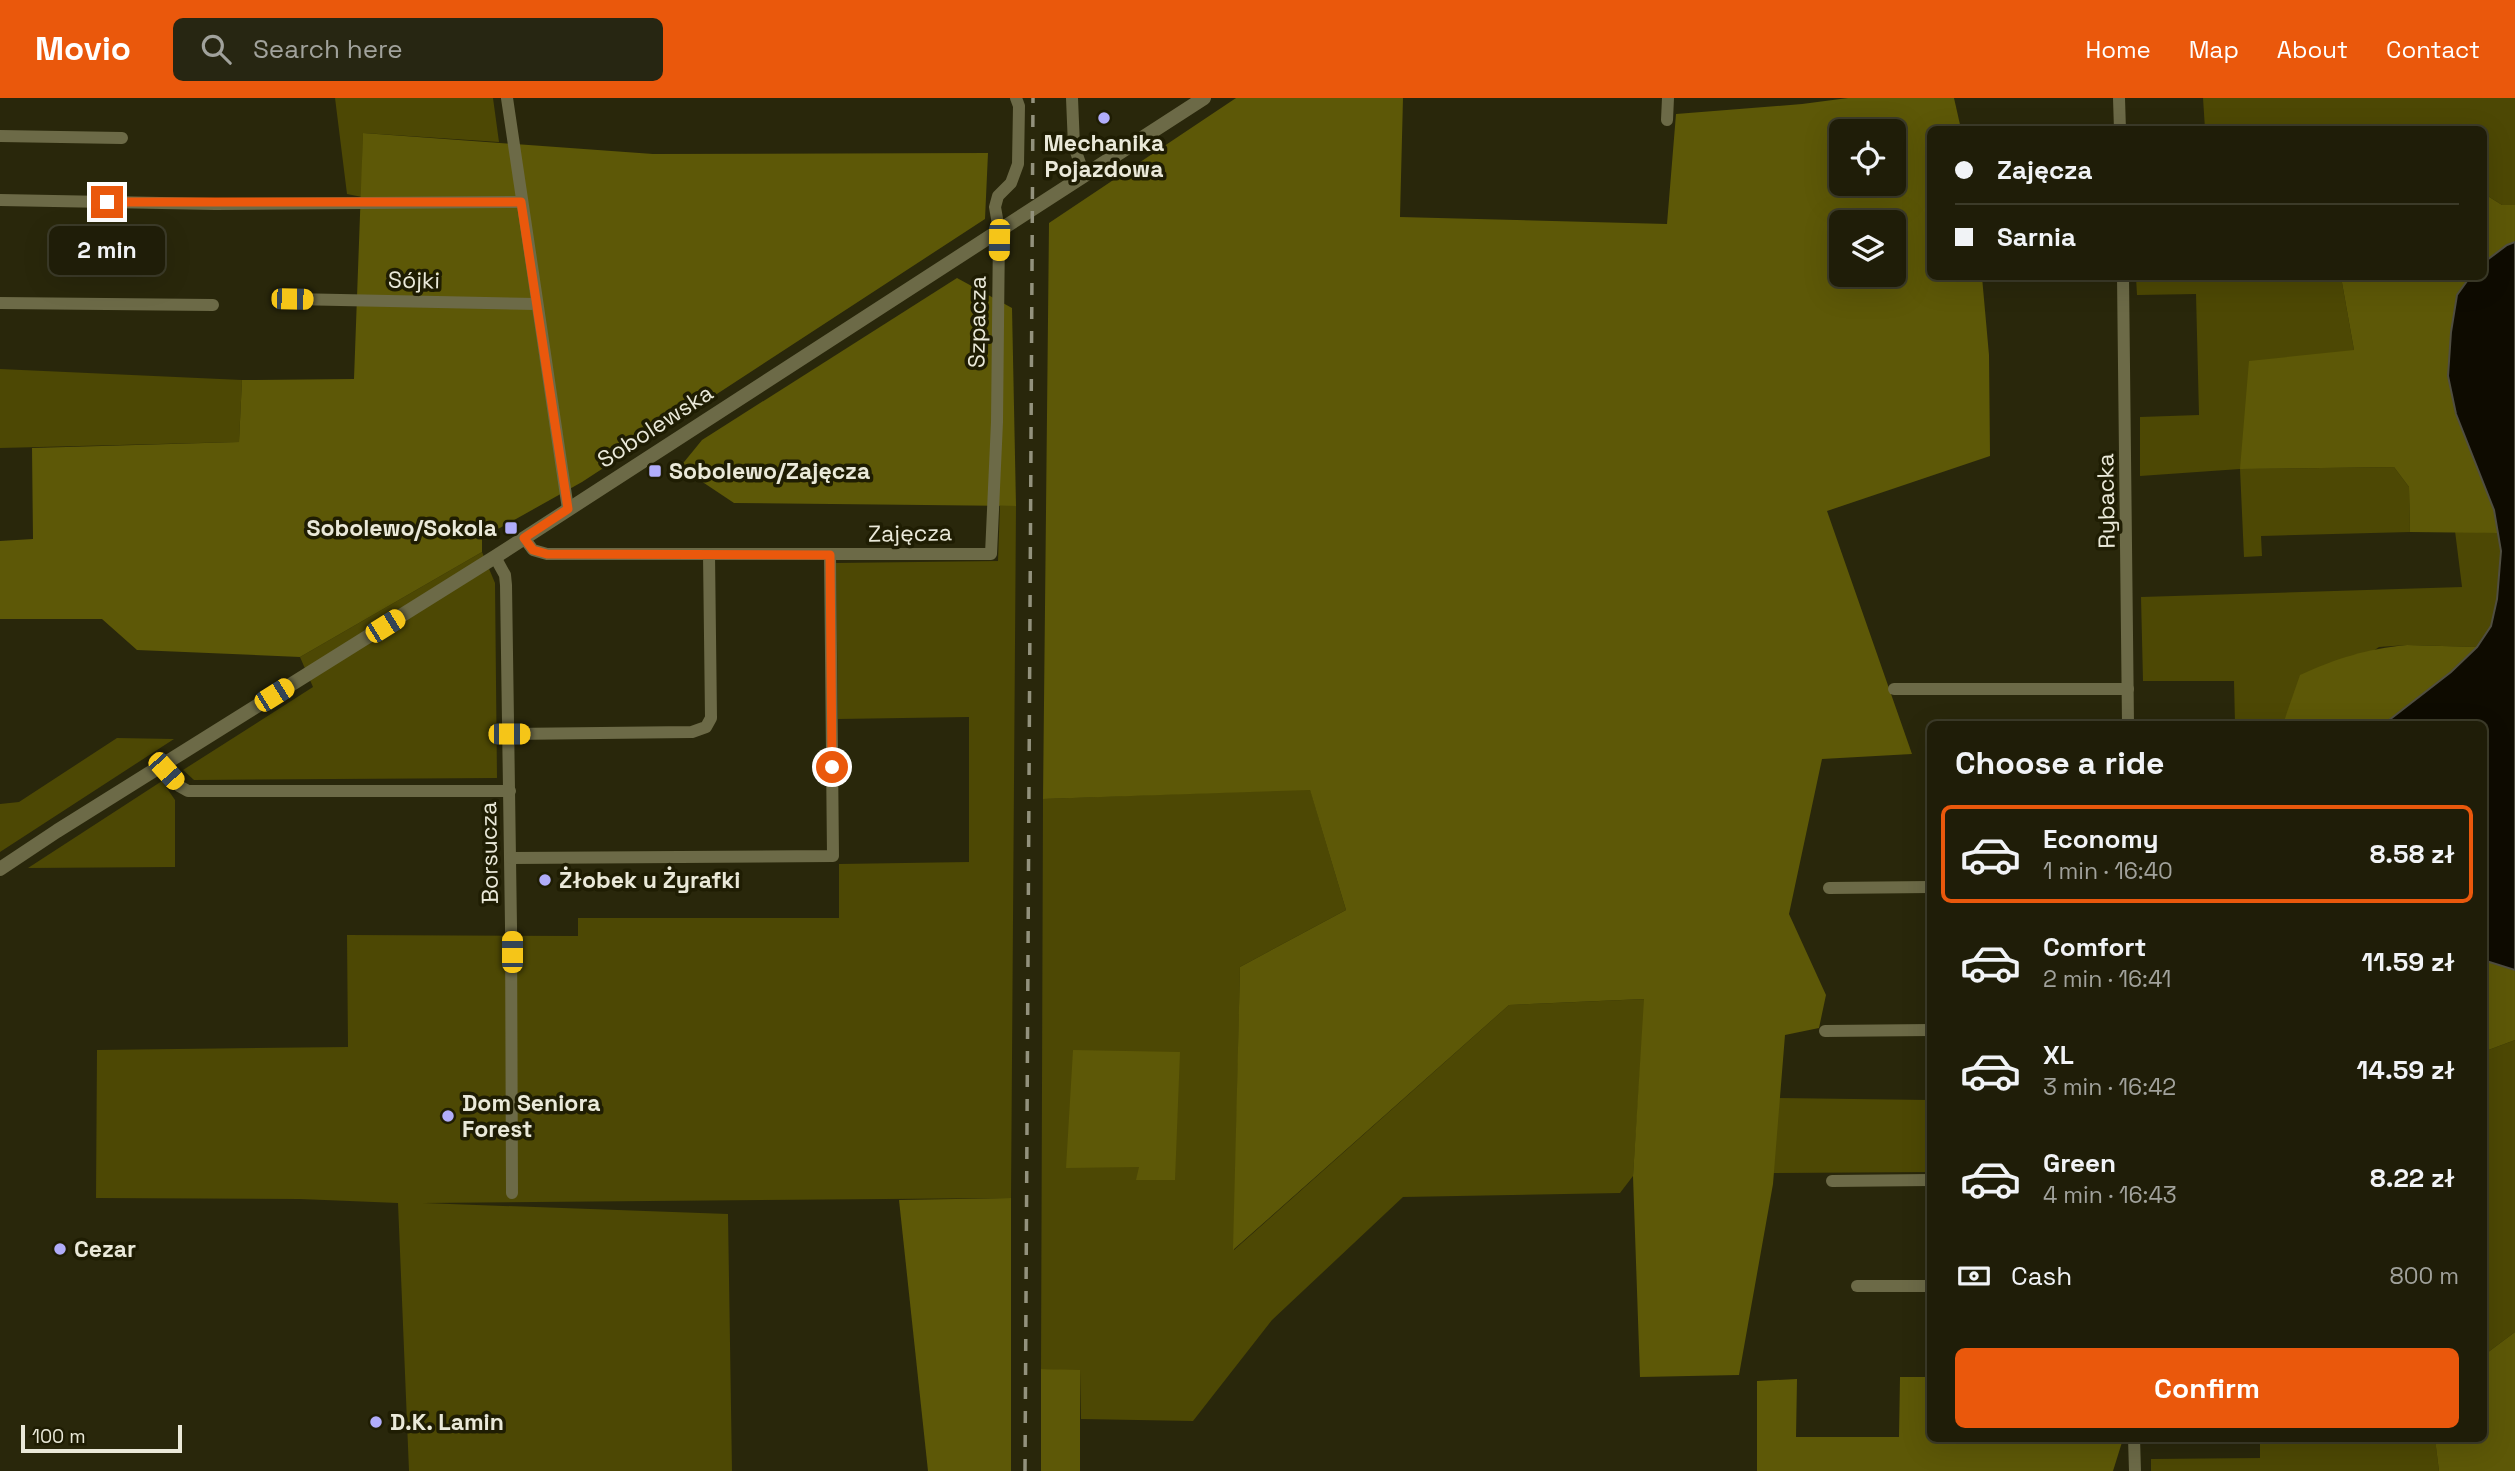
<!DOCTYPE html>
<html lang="en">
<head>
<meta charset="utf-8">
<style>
  body { margin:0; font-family:"Space Grotesk",sans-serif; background:#272612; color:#f1f3f6; height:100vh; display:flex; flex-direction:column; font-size:26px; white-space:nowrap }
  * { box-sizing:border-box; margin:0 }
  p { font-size:23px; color:#a1a29c }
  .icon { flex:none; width:38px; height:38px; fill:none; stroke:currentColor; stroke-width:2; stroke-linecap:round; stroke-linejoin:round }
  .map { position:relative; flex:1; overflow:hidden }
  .sheet { position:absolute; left:1927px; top:623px; width:560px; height:721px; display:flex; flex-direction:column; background:#1f1d08; border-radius:10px; box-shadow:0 7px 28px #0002,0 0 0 2px #3c3b29 }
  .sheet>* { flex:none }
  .top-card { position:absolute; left:1927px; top:28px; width:560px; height:154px; border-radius:10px; box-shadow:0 7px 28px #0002,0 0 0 2px #3c3b29; display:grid; align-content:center; height:154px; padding:0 28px; background:#1f1d08 }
  .tools { position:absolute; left:1829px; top:21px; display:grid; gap:14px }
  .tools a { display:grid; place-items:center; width:77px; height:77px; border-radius:10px; background:#1f1d08; box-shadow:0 7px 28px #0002,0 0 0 2px #3c3b29; font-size:35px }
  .scale { position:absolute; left:21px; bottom:18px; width:161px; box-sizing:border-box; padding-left:7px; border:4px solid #eae9d9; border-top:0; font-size:19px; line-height:24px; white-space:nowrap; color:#eae9d9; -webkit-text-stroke:5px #1f1d03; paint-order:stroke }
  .end { position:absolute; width:32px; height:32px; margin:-16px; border:9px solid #ea580c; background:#fff; box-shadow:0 0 0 4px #fff }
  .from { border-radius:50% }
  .bubble { position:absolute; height:49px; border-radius:10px; background:#1f1d08; box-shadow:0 7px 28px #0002,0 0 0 2px #3c3b29; font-size:23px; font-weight:700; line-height:49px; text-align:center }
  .car { position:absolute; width:21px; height:42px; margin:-21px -10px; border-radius:9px; box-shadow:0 0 5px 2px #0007; background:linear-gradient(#f5c518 24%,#345 0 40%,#f5c518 0 76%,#345 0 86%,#f5c518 0) }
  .top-card b { display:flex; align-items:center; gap:24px; height:66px; font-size:26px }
  .top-card b+b { border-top:2px solid #3c3b29 }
  .top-card i { width:18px; height:18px; background:#f1f3f6 }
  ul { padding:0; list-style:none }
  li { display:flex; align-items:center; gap:21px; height:98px; margin:0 14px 10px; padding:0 14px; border:4px solid transparent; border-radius:10px }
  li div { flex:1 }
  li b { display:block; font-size:26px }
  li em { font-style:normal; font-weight:700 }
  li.on { border-color:#ea580c }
  li>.icon { width:63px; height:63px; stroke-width:1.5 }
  h2 { padding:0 28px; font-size:32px; line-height:84px }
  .pay { display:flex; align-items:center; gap:18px; height:77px; padding:0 28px; font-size:26px }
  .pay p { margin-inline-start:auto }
  .action { display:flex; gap:14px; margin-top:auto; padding:14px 28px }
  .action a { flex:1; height:80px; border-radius:10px; background:#ea580c; color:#fff; font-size:28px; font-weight:700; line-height:80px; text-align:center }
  header { display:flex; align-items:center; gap:42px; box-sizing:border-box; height:98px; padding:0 35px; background:#ea580c; color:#fff }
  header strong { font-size:33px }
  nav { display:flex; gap:38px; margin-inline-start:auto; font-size:24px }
  .search { width:490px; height:63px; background:#272612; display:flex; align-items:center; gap:18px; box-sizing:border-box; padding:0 24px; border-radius:10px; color:#a1a29c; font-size:26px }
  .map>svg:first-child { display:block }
  .green { fill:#4d4804 }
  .forest { fill:#5d5807; fill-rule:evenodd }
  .water { fill:#0e0b00; stroke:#504e41; stroke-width:2 }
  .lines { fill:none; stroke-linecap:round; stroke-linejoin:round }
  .stream { stroke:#504e41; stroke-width:3.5 }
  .minor { stroke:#6c6a47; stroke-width:12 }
  .tertiary { stroke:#6c6a47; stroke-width:14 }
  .rail { stroke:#93927d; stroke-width:3.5; stroke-dasharray:12 12; stroke-linecap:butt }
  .route { stroke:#ea580c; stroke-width:9 }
  .poi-dot { fill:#b1adfa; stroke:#1f1d03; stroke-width:2.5 }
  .labels { text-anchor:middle; stroke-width:7; stroke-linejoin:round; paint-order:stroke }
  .poi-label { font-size:23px; font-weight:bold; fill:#eae9d9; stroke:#1f1d03; text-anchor:start }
  .street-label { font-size:23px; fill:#eae9d9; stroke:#1f1d03 }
</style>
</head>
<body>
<header>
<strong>Movio</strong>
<div class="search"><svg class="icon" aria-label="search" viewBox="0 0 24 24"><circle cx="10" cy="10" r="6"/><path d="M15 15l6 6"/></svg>Search here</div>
<nav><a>Home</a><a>Map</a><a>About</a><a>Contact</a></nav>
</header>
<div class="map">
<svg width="2515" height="1373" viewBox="0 0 2515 1373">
  <rect width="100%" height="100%" fill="#29270b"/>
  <g class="green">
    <polygon points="335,0 493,0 499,44 363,35 362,99 347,96"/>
    <polygon points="2203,0 2515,0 2515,107 2502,107 2483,95 2483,32 2426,31 2417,28 2414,32 2205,31"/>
    <polygon points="2515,144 2515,642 2483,626 2384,626 2476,549 2407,547 2379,549 2290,609 2283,626 2235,626 2234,583 2143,583 2141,499 2462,489 2455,433 2498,435 2494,412 2456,316 2470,179 2483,178 2483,165"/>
    <polygon points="2136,179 2341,179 2354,252 2240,371 2394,369 2409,389 2410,434 2261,438 2262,458 2244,459 2240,371 2140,378 2140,319 2199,317 2196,196 2137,197"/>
    <polygon points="0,271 242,282 239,344 0,350"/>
    <polygon points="1000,408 1016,408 1011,1100 423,1105 728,1116 732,1373 409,1373 398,1105 300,1101 96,1100 97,952 348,949 347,837 578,838 578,820 839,820 839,766 969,764 969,619 838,621 836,465 998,463"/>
    <polygon points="482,454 495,485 497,680 194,682 183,672 313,589 300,559"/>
    <polygon points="117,640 174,641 0,754 0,706 19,704"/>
    <polygon points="162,683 175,702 175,769 28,770"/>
    <polygon points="1310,691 1346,812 1240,869 1234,1152 1509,907 1645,901 1633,1078 1620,1095 1403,1099 1272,1222 1193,1323 1081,1321 1080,1273 1041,1271 1043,701"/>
    <polygon points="2515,942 2515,1234 2483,1258 2483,954"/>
    <polygon points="1779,1000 1930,1002 1930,1074 1773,1075"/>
    <polygon points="2435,1340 2439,1373 2151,1373 2151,1361 2260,1360 2260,1341"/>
  </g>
  <g class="forest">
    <path d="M1236,0h167l-3,119 267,7 9,-110 126,-10 46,-6h106l7,31 -31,1v146l52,1 7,78 1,101 -163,55 85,243 -90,5 -33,155 37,81 -7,33 -34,7 -12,149 -34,191 -99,2 -7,-201 11,-177 -135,6 -276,245 7,-283 106,-57 -36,-120 -267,9 6,-576zM1841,33h53v53h-53zM1841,124h53v53h-53z"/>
    <polygon points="363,35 653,56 988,55 985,121 582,384 482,440 482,454 300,559 137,552 102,521 0,521 0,443 33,441 32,350 239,344 242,282 354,281"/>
    <polygon points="2483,95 2502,107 2515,107 2515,144 2507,147 2483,165"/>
    <polygon points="2341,179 2470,179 2457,197 2456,316 2494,412 2498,435 2410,434 2409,389 2394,369 2240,371 2249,263 2354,252"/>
    <polygon points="957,180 1012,210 1016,408 734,405 680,369 702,342"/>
    <path d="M2407,547l70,2 -26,25 -67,52h-101l17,-49c37,-17 67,-26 107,-30z"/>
    <polygon points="2483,862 2515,872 2515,942 2483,954"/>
    <polygon points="1073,952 1180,954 1175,1082 1136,1082 1139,1069 1066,1070"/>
    <polygon points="1011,1100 1011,1373 928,1373 899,1102"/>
    <polygon points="2515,1234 2515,1373 2439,1373 2435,1341 2483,1340 2483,1258"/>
    <polygon points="1041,1271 1080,1272 1080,1373 1041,1373"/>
    <polygon points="1900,1279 1930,1279 1930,1340 2123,1341 2113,1373 1757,1373 1757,1283 1797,1281 1796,1339 1899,1339"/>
  </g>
  <polygon class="water" points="2515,144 2515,872 2483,862 2483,626 2384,626 2451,574 2477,549 2491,528 2497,501 2501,453 2494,412 2456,316 2448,278 2451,234 2457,197 2470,179 2483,178 2483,165 2507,147"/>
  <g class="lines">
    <polyline class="stream" points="2483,867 2486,863"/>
    <g class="minor">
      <polyline points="507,0 568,411"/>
      <polyline points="1072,0 1074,48 1084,77"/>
      <polyline points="2119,0 2120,32"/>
      <polyline points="1667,22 1668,0"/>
      <polyline points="0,38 122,40"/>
      <polyline points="0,102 215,106 521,104"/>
      <polyline points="2123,178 2128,626"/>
      <polyline points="292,201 536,206"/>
      <polyline points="0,205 213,207"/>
      <polyline points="524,440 533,452 547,456 991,456 997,324 999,132 995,109 998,98 1011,85 1018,66 1019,8 1016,0"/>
      <polyline points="495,459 505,477 506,487 511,828 512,1095"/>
      <polyline points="1894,591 2128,591"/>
      <polyline points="509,636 692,634 706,629 711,620 709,456"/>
      <polyline points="162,667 179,688 188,693 510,693"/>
      <polyline points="511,760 833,758 830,457"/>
      <polyline points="1829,790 1930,789"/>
      <polyline points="1825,933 1930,932"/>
      <polyline points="1832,1083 1930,1082"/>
      <polyline points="1857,1188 1930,1188"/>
      <polyline points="2134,1340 2135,1373"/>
    </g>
    <polyline class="tertiary" points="0,771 57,733 495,459 1204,0"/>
    <polyline class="rail" points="1025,1373 1033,0"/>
  </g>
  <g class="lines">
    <polyline class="route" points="107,104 521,104 568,411 524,440 533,452 547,456 830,457 832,669"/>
  </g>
  <g class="poi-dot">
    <circle cx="1104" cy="20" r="7"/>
    <rect x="648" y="366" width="14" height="14" rx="3.5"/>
    <rect x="504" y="423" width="14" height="14" rx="3.5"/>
    <circle cx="545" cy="782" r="7"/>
    <circle cx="448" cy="1018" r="7"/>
    <circle cx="60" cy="1151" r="7"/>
    <circle cx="376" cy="1324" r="7"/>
  </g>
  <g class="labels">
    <g class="poi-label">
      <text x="1104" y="53" text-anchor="middle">Mechanika<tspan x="1104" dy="26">Pojazdowa</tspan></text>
      <text x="669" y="381">Sobolewo/Zajęcza</text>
      <text x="497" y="438" text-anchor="end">Sobolewo/Sokola</text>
      <text x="559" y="790">Żłobek u Żyrafki</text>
      <text x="462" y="1013">Dom Seniora<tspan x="462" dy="26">Forest</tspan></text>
      <text x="74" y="1159">Cezar</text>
      <text x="390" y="1332">D.K. Lamin</text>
    </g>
    <g class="street-label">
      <text transform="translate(414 182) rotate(1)" y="8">Sójki</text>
      <text transform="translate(977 224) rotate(-89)" y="8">Szpacza</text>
      <text transform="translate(655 328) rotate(-33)" y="8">Sobolewska</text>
      <text transform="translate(2106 403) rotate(-91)" y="8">Rybacka</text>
      <text transform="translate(910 435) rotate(-1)" y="8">Zajęcza</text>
      <text transform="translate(489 755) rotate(-91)" y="8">Borsucza</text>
    </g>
  </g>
</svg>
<div class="tools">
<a><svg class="icon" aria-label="locate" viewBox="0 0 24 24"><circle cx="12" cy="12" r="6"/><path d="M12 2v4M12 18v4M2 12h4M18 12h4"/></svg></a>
<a><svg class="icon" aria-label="layers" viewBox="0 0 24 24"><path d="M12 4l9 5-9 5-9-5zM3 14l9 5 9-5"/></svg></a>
</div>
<div class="scale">100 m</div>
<i class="end from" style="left:832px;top:669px"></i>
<i class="end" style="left:107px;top:104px"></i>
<div class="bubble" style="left:49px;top:128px;width:116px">2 min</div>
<i class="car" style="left:999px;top:142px;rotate:181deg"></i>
<i class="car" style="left:292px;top:201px;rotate:91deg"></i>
<i class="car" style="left:385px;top:528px;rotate:58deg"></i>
<i class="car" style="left:274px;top:597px;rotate:58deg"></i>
<i class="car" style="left:509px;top:636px;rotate:90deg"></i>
<i class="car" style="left:166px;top:673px;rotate:138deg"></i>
<i class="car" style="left:512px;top:854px;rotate:0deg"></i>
<div class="top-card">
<b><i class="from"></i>Zajęcza</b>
<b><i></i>Sarnia</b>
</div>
<section class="sheet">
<h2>Choose a ride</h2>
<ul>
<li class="on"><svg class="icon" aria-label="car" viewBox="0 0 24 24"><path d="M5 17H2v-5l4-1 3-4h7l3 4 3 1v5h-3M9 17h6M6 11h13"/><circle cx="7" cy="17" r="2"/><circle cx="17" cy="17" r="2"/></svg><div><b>Economy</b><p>1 min · 16:40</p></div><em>8.58 zł</em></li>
<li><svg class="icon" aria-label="car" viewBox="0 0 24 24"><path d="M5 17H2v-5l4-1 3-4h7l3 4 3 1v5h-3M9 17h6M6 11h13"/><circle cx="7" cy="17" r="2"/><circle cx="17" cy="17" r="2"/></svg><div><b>Comfort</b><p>2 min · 16:41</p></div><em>11.59 zł</em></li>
<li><svg class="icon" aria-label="car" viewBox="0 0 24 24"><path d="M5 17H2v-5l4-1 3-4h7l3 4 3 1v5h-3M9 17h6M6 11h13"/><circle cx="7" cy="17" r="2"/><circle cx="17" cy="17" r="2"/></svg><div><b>XL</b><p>3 min · 16:42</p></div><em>14.59 zł</em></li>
<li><svg class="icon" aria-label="car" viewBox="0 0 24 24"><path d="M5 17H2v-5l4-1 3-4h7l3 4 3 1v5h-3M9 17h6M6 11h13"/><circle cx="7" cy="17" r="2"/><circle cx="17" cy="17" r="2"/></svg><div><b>Green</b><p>4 min · 16:43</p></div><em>8.22 zł</em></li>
</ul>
<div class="pay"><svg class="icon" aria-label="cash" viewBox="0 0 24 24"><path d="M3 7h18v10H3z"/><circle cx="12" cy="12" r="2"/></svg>Cash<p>800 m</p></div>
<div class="action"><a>Confirm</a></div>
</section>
</div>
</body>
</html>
